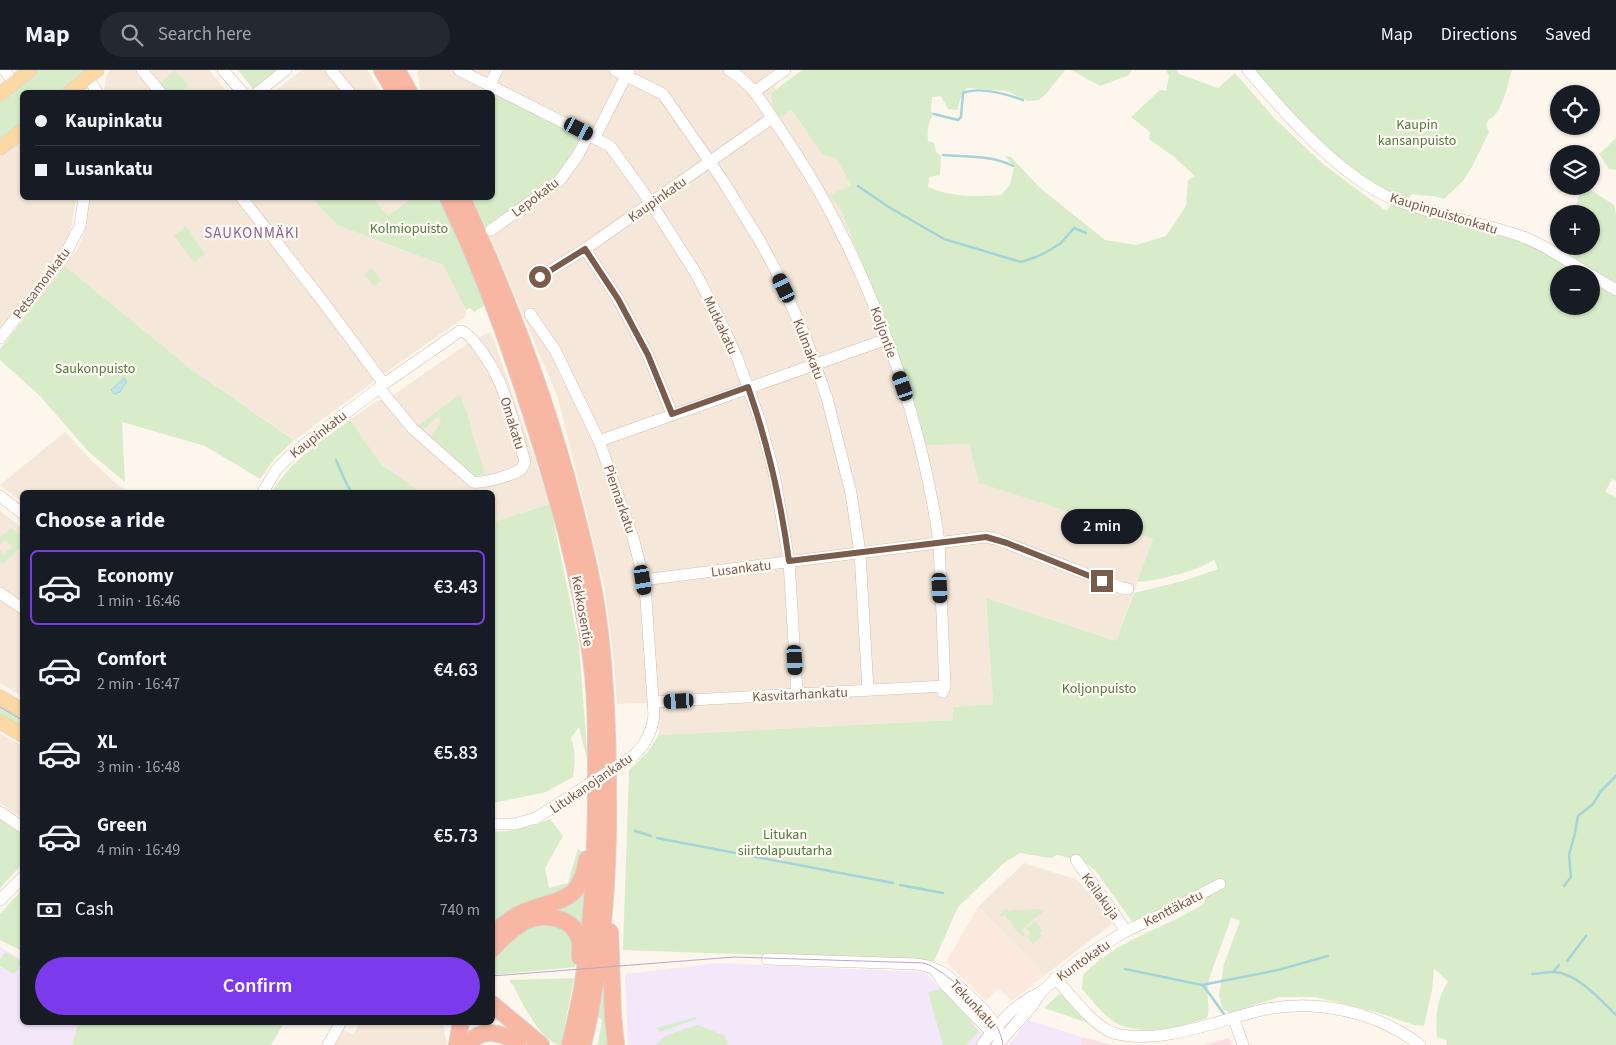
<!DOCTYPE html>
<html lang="en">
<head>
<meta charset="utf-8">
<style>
  body { margin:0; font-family:"Source Sans 3",sans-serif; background:#242831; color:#f1f3f6; height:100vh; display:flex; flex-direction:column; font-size:19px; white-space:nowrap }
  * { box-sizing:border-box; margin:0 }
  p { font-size:16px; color:#9ea1a6 }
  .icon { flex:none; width:28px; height:28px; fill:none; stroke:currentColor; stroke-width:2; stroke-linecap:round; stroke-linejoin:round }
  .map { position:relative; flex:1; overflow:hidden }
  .drawer { position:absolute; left:20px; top:420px; width:475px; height:535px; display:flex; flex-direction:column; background:#171b24; border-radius:8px; box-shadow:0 1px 4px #0004 }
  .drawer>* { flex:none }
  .hud { position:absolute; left:20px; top:20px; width:475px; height:110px; border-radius:8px; box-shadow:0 1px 4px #0004; display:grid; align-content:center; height:110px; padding:0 15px; background:#171b24 }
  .tools { position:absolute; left:1550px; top:15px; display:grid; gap:10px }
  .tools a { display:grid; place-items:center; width:50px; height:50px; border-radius:50%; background:#171b24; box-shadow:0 1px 4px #0004; font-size:25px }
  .end { position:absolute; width:22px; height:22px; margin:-11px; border:6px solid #7a5c4d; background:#fff; box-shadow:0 0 0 2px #fff }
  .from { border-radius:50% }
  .bubble { position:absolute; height:35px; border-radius:18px; background:#171b24; box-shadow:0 1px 4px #0004; font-size:16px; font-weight:600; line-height:35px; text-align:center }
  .car { position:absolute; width:15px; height:30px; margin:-15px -8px; border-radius:6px; box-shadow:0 0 4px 1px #0007; background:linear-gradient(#222 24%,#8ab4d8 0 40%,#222 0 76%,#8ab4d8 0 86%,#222 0) }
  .hud b { display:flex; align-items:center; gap:18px; height:48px; font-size:19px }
  .hud b+b { border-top:1px solid #363941 }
  .hud i { width:12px; height:12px; background:#f1f3f6 }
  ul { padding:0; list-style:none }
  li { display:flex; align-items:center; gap:15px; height:75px; margin:0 10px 8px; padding:0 5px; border:2px solid transparent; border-radius:8px }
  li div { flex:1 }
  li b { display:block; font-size:19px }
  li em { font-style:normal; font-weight:600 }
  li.selected { border-color:#7c3aed }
  li>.icon { width:45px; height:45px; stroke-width:1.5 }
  h2 { padding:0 15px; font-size:22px; line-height:60px }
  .pay { display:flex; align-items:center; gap:12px; height:55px; padding:0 15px; font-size:19px }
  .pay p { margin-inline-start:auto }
  .button { display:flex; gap:10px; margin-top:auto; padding:10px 15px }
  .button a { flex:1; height:58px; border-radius:30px; background:#7c3aed; color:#fff; font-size:20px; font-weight:600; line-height:58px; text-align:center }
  header { display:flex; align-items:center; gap:30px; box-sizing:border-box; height:70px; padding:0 25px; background:#171b24; border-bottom:1px solid #363941 }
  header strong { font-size:24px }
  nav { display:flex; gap:28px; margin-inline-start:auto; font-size:18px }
  .search { width:350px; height:45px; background:#242831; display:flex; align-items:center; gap:12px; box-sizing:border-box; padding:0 18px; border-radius:28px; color:#9ea1a6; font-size:19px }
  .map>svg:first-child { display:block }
  .residential { fill:#f5e8da }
  .commercial { fill:#fde8e0 }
  .education { fill:#f3e8fa }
  .medical { fill:#fbdfe3 }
  .green { fill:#d8ecc9 }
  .water { fill:#bfe3e8; stroke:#a5d3da }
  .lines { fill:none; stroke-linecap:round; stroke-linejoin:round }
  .stream { stroke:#a5d3da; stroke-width:2.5 }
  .minor-casing { stroke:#d1beb0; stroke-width:12 }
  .major-casing { stroke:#dad1cd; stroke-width:15 }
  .highway-casing { stroke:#dad1cd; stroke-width:18 }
  .minor { stroke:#fff; stroke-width:11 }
  .major { stroke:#fbd9a5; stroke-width:14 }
  .highway { stroke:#f7b7a3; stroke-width:16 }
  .tram { stroke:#b9a8c9; stroke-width:1 }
  .minor-bridge-casing { stroke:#d1beb0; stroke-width:12; stroke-linecap:butt }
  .minor-bridge { stroke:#fff; stroke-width:11 }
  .route { stroke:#7a5c4d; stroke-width:6 }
  .labels { text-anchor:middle; stroke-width:4.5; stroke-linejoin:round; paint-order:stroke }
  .park-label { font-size:14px; fill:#537a41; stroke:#fffaf3 }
  .street-label { font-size:14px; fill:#7a5c4d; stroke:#fffaf3 }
  .neighbourhood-label { font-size:15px; letter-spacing:1px; fill:#846695; stroke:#fffaf3 }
</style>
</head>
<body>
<header>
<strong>Map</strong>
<div class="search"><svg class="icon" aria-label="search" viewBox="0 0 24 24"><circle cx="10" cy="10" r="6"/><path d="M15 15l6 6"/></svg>Search here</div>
<nav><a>Map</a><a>Directions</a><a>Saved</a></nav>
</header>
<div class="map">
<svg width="1616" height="975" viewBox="0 0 1616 975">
  <rect width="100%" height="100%" fill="#fdf6ec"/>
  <g class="residential">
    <polygon points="110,0 209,0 227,22 104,22 106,7"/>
    <polygon points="302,0 326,0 344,22 274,22"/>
    <polygon points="335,0 367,0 380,22 354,22"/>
    <polygon points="417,0 777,0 775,19 771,23 791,40 803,58 836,88 851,115 829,125 841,140 866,200 897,280 913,329 969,374 979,413 1153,469 1116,571 986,528 993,634 953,637 953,650 659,665 660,627 647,633 617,634 613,583 604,515 558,328 487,160 471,128 492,128 492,22 421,22"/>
    <polygon points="22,69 22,128 76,128 72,155 67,169 54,189 0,258 0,87"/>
    <polygon points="90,128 312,128 337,155 443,195 466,240 465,247 383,304 295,370 191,299 65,196 78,178 84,163"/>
    <polygon points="373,128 412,128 388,146"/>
    <polygon points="489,262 494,270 550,434 493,452 492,422 421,422 382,395 350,350 378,330 383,330 478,409 416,357 392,326 464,276"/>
    <polygon points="65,362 87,386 113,411 128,422 22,422 22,432 0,415"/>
    <polygon points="0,441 22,458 22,531 0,516"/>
    <polygon points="0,528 22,543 22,626 0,613"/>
    <polygon points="0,663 22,676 22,748 0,733"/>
    <polygon points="1024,793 1078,810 1113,853 1045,905 978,837"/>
    <polygon points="360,952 443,953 447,975 333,975 342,959 353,965"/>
  </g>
  <polygon class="commercial" points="978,837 1045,905 1012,931 998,918 986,931 946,892"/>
  <g class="education">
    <polygon points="0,877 22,890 22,952 78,953 72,975 0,975"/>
    <polygon points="718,893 925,902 979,961 1008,975 628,975 625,904"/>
    <polygon points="1028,950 1082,967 1081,975 1009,975"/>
  </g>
  <g class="medical">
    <polygon points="1082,967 1112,975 1081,975"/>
    <polygon points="1229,968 1232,975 1204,975"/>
  </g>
  <g class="green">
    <polygon points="36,0 86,0 73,10 70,16 63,22 22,22 22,55 0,73 0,28"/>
    <polygon points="175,0 188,15 184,19 187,22 166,22 159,14"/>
    <polygon points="238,0 280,0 254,20"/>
    <path d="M802,0h263l-19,24 -7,6 -11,1 -21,-10 -40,-3 -6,8 -4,14 -9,-1 -7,-13 -9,1 -1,14 3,3c-6,7 -7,17 -6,27l6,2 2,9 5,4 -1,19 -11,2 -1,10c22,10 48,10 73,8l9,-10 4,-18 -9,-11 6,1 29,31 65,52 31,5 30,-9 20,-30 2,-26 7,-4 -21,-19 -25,-18 1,-7 -19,-15 29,-27 6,1 3,-15 -3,-6h10l3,4 39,14 17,-15 40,46 48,45 63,47 7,-8 133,39 54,32h-21v32h32v-25l25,14v186l-4,-2 -7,13 11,5v548h-170l1,-5 -10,-3c-2,-19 0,-39 11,-55l-14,-14 -2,22 -8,36 -10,-1 -38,-13 -60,-15h-37l-48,16 -8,-4 -4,-13 5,-32 16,-43 -9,-4c-6,21 -16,42 -22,63 -4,13 2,26 -2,38 -27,9 -64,19 -91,5 -11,-6 -25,-24 -34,-34l1,-14c33,-35 83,-47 122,-72l-5,-12 -67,32 -38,-53 -11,-8 -26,-7 -8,3 -30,-5 -16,10 -46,44 -24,54 -311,-11 6,-180 18,-17 12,-18 294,-15v-13l40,-3 -7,-106 130,43 18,-48 49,-12 35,-12 -4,-10c-13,12 -59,22 -77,23l16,-43 -174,-56 -10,-39 -43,1 -29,-95 -56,-140 -12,-15 22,-10 -15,-27 -13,-3 -32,-45 -12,7 -6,-9 -2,-15z"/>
    <polygon points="1071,0 1132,0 1129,5 1100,16"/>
    <path d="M1254,0h258c-5,15 -9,44 -24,50l-2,5 3,7 -16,33 -10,16 -19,18c-12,-5 -19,-2 -32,-5l-4,5c-8,-3 -17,-6 -25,-10 -49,-25 -93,-77 -129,-119z"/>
    <polygon points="485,18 586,66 557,107 487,160 471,128 492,128 492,22 483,22"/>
    <polygon points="1616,68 1616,100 1609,99 1599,84"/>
    <polygon points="1582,116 1585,116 1614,135 1616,145 1616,213 1577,190 1567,176 1591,176 1591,144 1573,144"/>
    <polygon points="312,128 373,128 388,146 412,128 441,128 488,233 474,242 470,238 466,240 443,195 337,155"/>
    <polygon points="186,156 205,184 194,192 174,166"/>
    <polygon points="65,196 191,299 294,370 275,388 260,409 205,376 122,352 125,412 89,382 39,325 0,290 0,279"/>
    <polygon points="372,198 381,210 374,217 364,204"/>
    <polygon points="460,324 469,349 472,364 482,394 484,405 475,406 431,366 439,355 441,348 438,346 423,360 418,356"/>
    <path d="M350,350l32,45 39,27h-149c18,-31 50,-51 78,-72z"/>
    <path d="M550,434l29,141 9,118 -9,-36 -8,11c5,14 4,25 2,39l-27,15 -53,11v-281z"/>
    <polygon points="11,458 22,466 22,477 2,494 0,492 0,480 4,484 12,477 5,470 0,475 0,467"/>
    <polygon points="0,631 22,644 22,661 0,647"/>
    <polygon points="0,748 22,763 22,794 0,818"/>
    <path d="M550,749l13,17 -18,32 4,20 19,-5 10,-35 4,4 -9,32 -19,12 -61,29 -1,-93c23,-1 37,-4 58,-13z"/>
    <polygon points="586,819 583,859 552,843 493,870"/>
    <polygon points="22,820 22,881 0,870 0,844"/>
    <polygon points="1006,838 1010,842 1012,840 1044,839 1044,841 1021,860 1025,865 1023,867 1012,856 1013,854 1004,845 1001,847 1000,844"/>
    <polygon points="545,851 567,859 576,880 575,897 493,905 493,887 497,880 517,862"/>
    <polygon points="1035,851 1043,861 1040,863 1042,866 1033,874 1027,867 1031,863 1026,858"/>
    <polygon points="5,882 22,892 14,904 0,896 0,890"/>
    <path d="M574,908l-13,67c-19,-1 -40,-44 -48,-60l-3,-3v-2z"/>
    <polygon points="940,919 966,945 979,961 966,975 943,975 928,922"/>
    <polygon points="1059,924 1062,925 1090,951 1088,953 1044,938"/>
    <polygon points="602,925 606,925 612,975 598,975 602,950 598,947"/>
    <polygon points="696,947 697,949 660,962 656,958"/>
    <polygon points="78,953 78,952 284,953 271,975 72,975"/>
    <path d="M698,955l27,11 3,9h-72c11,-13 27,-15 42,-20z"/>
  </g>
  <polygon class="water" points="124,308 127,311 120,322 114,324 111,320"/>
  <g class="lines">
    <g class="stream">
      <path d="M934,44l24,6 3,-3 2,-24c17,-7 43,1 60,7"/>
      <path d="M943,85c23,2 50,0 70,11"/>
      <polyline points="858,116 887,136 944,169 1021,192 1036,187 1050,180 1061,173 1074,158 1086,163"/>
      <polyline points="336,390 347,415 352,422"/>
      <polyline points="635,761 651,766"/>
      <polyline points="657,768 893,813"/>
      <polyline points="900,815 943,823"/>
      <polyline points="1564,816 1571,807 1569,785 1575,763 1578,746 1593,734 1601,721 1616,706"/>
      <polyline points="1567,891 1586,866"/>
      <polyline points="1125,899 1202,915 1278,900 1328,886"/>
      <polyline points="1554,901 1559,895"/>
      <path d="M1532,904c6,0 13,-2 20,-2 23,-1 48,27 64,43"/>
      <polyline points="1203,915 1224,944"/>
    </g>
    <defs>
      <g id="minor">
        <polyline points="4,0 8,5"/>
        <polyline points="142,0 160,22"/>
        <polyline points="223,0 242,22"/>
        <polyline points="331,0 349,22"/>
        <polyline points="459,0 610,76 651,133 695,202 717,244 737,287 759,348 774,403 789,491 797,624"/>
        <polyline points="615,0 663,24 723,111 760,171 775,199 805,266 827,328 851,423 860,483 868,620"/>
        <path d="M729,0c23,12 36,38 51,59 53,78 89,155 119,244 18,55 32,111 40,169l6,144 -2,6"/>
        <path d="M1248,0c38,45 92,107 147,130 42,17 89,22 131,38 22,9 43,24 63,36"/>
        <polyline points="88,8 97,22"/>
        <polyline points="490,15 497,0"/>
        <polyline points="258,22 286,0"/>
        <polyline points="754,22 785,0"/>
        <polyline points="595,67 629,0"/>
        <polyline points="242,128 324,233 384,314"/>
        <polyline points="491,160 560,110 578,85 589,64"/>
        <polyline points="585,179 618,229 648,285 672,344"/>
        <polyline points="1591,205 1616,220"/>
        <polyline points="540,207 585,179 772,48"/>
        <path d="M530,244l25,36 44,91 35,100 6,24 6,34 8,116c-2,17 -8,30 -21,41"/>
        <polyline points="0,268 64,187 80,156 84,128"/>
        <polyline points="599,371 887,269"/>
        <path d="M263,422l13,-22 16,-16 92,-70 76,-53c13,1 38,45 42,57 10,24 16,50 23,74 -1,2 -2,5 -4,7 -6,6 -41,15 -48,13l-60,-53 -34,-41"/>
        <polyline points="0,426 22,443"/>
        <polyline points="643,510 985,467 996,469 1122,518 1128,519"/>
        <polyline points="0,523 22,538"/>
        <polyline points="654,632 945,616"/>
        <polyline points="0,742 22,757"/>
        <polyline points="492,754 515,754 536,748"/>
        <polyline points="1076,790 1126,861"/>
        <polyline points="0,830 22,808"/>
        <path d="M767,889l149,5c11,1 24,6 32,12 19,19 46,38 54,63"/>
        <polyline points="935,900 945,915 992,963 1002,969"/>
        <path d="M1055,908c16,17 37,47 58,55 44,12 99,-10 141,-21 56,-15 120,-2 166,33"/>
        <polyline points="1234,949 1243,975"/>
        <polyline points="328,975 341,952"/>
        <path d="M982,975c17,-22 33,-41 59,-53"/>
        <polyline points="997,975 1032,936 1042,921 1079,890 1126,861 1165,843 1220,814"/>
      </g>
      <g id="major">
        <polyline points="70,22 97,0"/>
        <polyline points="0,24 30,0"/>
        <polyline points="0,78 22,61"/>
        <polyline points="0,627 22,640"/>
        <polyline points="0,652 22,665"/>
      </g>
      <g id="highway">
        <polyline points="382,0 395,22"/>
        <polyline points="397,0 409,22"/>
        <path d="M448,128c35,72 62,148 86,225 25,77 46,153 57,234 6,43 5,88 5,131 0,63 -3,126 -12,188 -3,23 -9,46 -14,69"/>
        <path d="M462,128c45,98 84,199 111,304 10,38 20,77 25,116 8,59 10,119 10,179 1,83 -6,167 -25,248"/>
        <polyline points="610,862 613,946 616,975"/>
        <path d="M492,865c10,-9 20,-18 32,-23 37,-15 55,-7 63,-53"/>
        <path d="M492,879c10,-11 21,-21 33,-28 20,-9 49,-4 55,20 1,5 0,11 0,16"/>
        <polyline points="492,934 541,975"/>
        <polyline points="457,975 461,952"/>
        <path d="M468,975c14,-19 31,-12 50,-4"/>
      </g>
    </defs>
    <use href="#minor" class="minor-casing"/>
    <use href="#major" class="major-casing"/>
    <use href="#highway" class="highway-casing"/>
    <use href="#minor" class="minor"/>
    <use href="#major" class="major"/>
    <use href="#highway" class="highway"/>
    <g class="tram">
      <polyline points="0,637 22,650"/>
      <path d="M492,906l242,-19 190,6c20,6 61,45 73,64 3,5 5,12 6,18"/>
    </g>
    <defs>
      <polyline id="minor-bridge" points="536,748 633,686"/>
    </defs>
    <use href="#minor-bridge" class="minor-bridge-casing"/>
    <use href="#minor-bridge" class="minor-bridge"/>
  </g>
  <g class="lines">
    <path class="route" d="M540,207l45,-28 33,50 30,56 24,59 76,-27c20,57 33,115 41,174l197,-24 21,6 95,38"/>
  </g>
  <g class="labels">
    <g class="park-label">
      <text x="1417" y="59">Kaupin<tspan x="1417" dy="16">kansanpuisto</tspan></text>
      <text x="409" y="163">Kolmiopuisto</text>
      <text x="95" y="303">Saukonpuisto</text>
      <text x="1099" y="623">Koljonpuisto</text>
      <text x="785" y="769">Litukan<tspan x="785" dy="16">siirtolapuutarha</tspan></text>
    </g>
    <g class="street-label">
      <text transform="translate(535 127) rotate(-37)" y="5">Lepokatu</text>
      <text transform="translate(657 129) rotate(-35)" y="5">Kaupinkatu</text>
      <text transform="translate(1444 143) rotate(17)" y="5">Kaupinpuistonkatu</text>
      <text transform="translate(41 213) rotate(-53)" y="5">Petsamonkatu</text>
      <text transform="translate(721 255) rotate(65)" y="5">Mutkakatu</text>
      <text transform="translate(884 262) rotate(70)" y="5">Koljontie</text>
      <text transform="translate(809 279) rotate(69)" y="5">Kulmakatu</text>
      <text transform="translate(513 353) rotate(73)" y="5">Omakatu</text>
      <text transform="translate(318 364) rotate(-38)" y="5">Kaupinkatu</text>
      <text transform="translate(620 429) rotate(71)" y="5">Piennarkatu</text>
      <text transform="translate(741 498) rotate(-7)" y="5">Lusankatu</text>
      <text transform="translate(583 541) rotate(80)" y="5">Kekkosentie</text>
      <text transform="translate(800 624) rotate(-3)" y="5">Kasvitarhankatu</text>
      <text transform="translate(591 713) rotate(-34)" y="5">Litukanojankatu</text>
      <text transform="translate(1101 826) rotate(54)" y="5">Keilakuja</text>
      <text transform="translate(1173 838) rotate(-27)" y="5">Kenttäkatu</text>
      <text transform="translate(1083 890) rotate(-35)" y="5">Kuntokatu</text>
      <text transform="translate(974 934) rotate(47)" y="5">Tekunkatu</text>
    </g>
    <g class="neighbourhood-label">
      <text x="252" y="168">SAUKONMÄKI</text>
    </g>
  </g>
</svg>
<div class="tools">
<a><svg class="icon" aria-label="locate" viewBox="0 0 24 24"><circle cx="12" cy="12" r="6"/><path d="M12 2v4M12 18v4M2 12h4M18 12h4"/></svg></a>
<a><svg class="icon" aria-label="layers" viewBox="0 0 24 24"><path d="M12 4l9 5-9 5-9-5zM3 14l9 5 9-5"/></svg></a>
<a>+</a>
<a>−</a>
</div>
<i class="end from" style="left:540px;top:207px"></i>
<i class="end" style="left:1102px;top:511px"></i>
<div class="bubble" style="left:1061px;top:439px;width:82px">2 min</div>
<i class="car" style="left:579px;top:59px;rotate:117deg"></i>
<i class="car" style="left:784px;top:218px;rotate:335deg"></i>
<i class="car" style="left:903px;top:316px;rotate:341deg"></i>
<i class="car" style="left:643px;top:510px;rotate:171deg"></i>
<i class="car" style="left:940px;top:518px;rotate:177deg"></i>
<i class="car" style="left:795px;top:590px;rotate:177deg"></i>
<i class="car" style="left:679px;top:631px;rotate:267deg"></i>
<div class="hud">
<b><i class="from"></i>Kaupinkatu</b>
<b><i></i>Lusankatu</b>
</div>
<section class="drawer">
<h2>Choose a ride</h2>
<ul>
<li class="selected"><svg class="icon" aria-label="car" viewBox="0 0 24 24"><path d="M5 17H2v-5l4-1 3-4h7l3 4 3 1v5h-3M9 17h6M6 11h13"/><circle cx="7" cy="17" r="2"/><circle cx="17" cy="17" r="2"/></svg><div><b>Economy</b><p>1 min · 16:46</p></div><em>€3.43</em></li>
<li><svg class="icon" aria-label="car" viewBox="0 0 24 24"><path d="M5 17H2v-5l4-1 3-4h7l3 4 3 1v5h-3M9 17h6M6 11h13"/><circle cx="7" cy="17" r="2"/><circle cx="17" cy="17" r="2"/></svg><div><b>Comfort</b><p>2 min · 16:47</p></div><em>€4.63</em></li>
<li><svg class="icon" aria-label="car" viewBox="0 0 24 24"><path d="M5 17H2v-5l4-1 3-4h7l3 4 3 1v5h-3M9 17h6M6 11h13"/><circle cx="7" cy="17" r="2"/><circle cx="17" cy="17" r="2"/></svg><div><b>XL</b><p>3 min · 16:48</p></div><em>€5.83</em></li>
<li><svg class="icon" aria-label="car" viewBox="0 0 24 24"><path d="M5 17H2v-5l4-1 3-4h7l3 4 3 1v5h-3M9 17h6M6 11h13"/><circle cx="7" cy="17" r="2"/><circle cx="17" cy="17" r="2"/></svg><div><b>Green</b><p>4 min · 16:49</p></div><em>€5.73</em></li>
</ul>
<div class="pay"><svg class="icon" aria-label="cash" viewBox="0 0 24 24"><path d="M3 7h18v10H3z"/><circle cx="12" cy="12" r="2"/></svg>Cash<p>740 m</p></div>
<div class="button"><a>Confirm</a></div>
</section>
</div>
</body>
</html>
